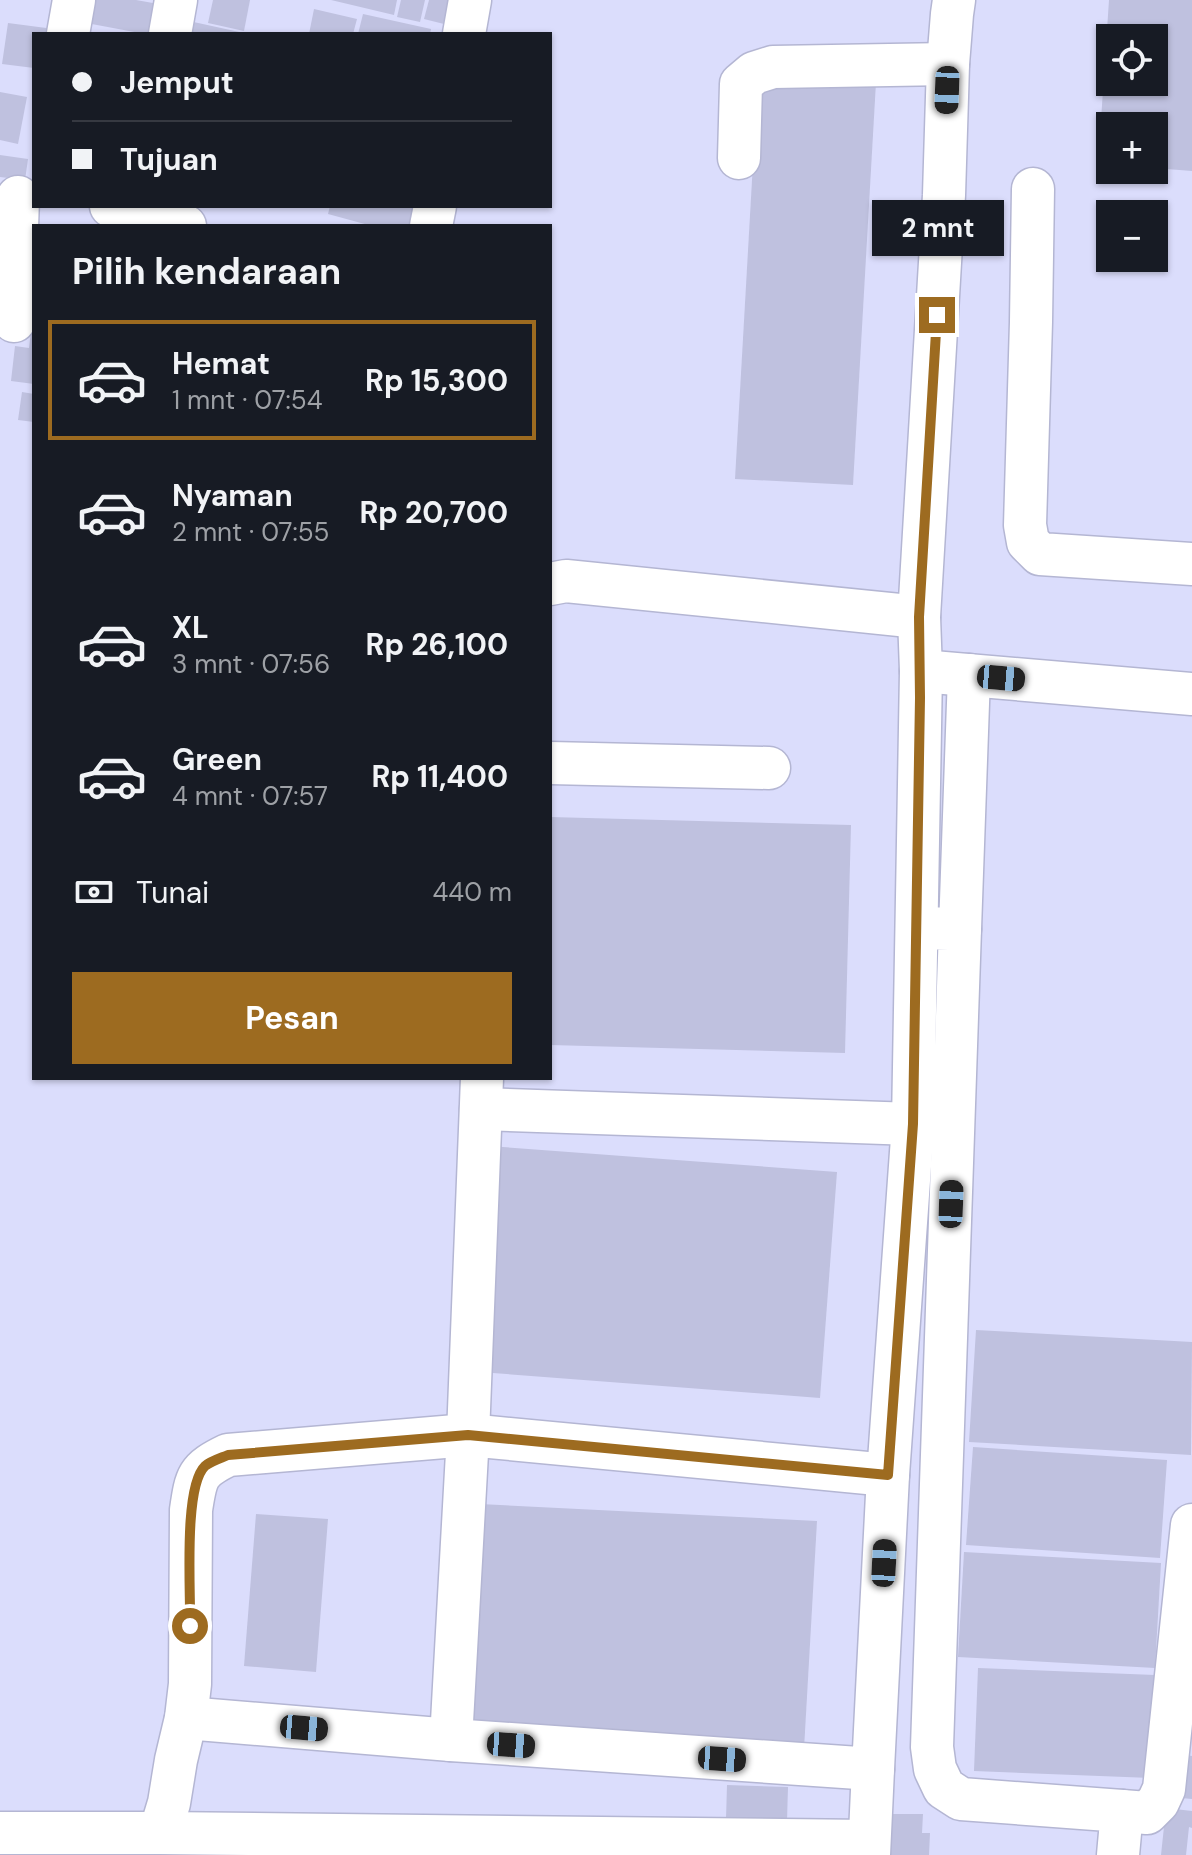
<!DOCTYPE html>
<html lang="id">
<head>
<meta charset="utf-8">
<style>
  body { margin:0; font-family:"DM Sans",sans-serif; background:#242831; color:#f1f3f6; height:100vh; display:flex; flex-direction:column; font-size:30px; white-space:nowrap }
  * { box-sizing:border-box; margin:0 }
  p { font-size:26px; color:#9ea1a6 }
  .icon { flex:none; width:44px; height:44px; fill:none; stroke:currentColor; stroke-width:2; stroke-linecap:round; stroke-linejoin:round }
  .map { position:relative; flex:1; overflow:hidden }
  .sheet { position:absolute; left:32px; top:224px; width:520px; height:856px; display:flex; flex-direction:column; background:#171b24; border-radius:0px; box-shadow:0 2px 6px #0004 }
  .sheet>* { flex:none }
  .banner { position:absolute; left:32px; top:32px; width:520px; height:176px; border-radius:0px; box-shadow:0 2px 6px #0004; display:grid; align-content:center; height:176px; padding:0 40px; background:#171b24 }
  .fabs { position:absolute; left:1096px; top:24px; display:grid; gap:16px }
  .fabs a { display:grid; place-items:center; width:72px; height:72px; border-radius:0px; background:#171b24; box-shadow:0 2px 6px #0004; font-size:40px }
  .end { position:absolute; width:36px; height:36px; margin:-18px; border:10px solid #9d6b20; background:#fff; box-shadow:0 0 0 4px #fff }
  .from { border-radius:50% }
  .bubble { position:absolute; height:56px; border-radius:0px; background:#171b24; box-shadow:0 2px 6px #0004; font-size:26px; font-weight:700; line-height:56px; text-align:center }
  .car { position:absolute; width:24px; height:48px; margin:-24px -12px; border-radius:10px; box-shadow:0 0 6px 2px #0007; background:linear-gradient(#222 24%,#8ab4d8 0 40%,#222 0 76%,#8ab4d8 0 86%,#222 0) }
  .banner b { display:flex; align-items:center; gap:28px; height:76px; font-size:30px }
  .banner b+b { border-top:2px solid #363941 }
  .banner i { width:20px; height:20px; background:#f1f3f6 }
  ul { padding:0; list-style:none }
  li { display:flex; align-items:center; gap:24px; height:120px; margin:0 16px 12px; padding:0 24px; border:4px solid transparent; border-radius:0px }
  li div { flex:1 }
  li b { display:block; font-size:30px }
  li em { font-style:normal; font-weight:700 }
  li.current { border-color:#9d6b20 }
  li>.icon { width:72px; height:72px; stroke-width:1.5 }
  h2 { padding:0 40px; font-size:36px; line-height:96px }
  .pay { display:flex; align-items:center; gap:20px; height:88px; padding:0 40px; font-size:30px }
  .pay p { margin-inline-start:auto }
  .button { display:flex; gap:16px; margin-top:auto; padding:16px 40px }
  .button a { flex:1; height:92px; border-radius:0px; background:#9d6b20; color:#fff; font-size:32px; font-weight:700; line-height:92px; text-align:center }
  .map>svg:first-child { display:block }
  .building { fill:#bfc1df; fill-rule:evenodd }
  .lines { fill:none; stroke-linecap:round; stroke-linejoin:round }
  .minor-casing { stroke:#b4b6d3; stroke-width:45 }
  .minor { stroke:#fff; stroke-width:42 }
  .route { stroke:#9d6b20; stroke-width:10 }
</style>
</head>
<body>
<div class="map">
<svg width="1192" height="1855" viewBox="0 0 1192 1855">
  <rect width="100%" height="100%" fill="#dbddfc"/>
  <g class="building">
    <polygon points="85,0 136,0 164,5 158,34 145,34 81,22"/>
    <polygon points="213,0 250,0 244,31 208,23"/>
    <polygon points="331,0 397,0 394,15"/>
    <polygon points="401,0 425,0 420,22 397,17"/>
    <polygon points="429,0 462,0 456,27 424,19"/>
    <path d="M1109,0h83v171l-38,-3v-42h-44v39h-12zM1110,38h44v44h-44z"/>
    <polygon points="314,9 357,19 353,34 309,34"/>
    <polygon points="363,14 431,29 430,34 358,34"/>
    <polygon points="189,21 244,33 244,34 186,34"/>
    <polygon points="8,23 54,29 53,34 34,34 34,68 2,64"/>
    <polygon points="758,75 876,82 853,485 735,479"/>
    <polygon points="0,92 27,97 18,144 0,140"/>
    <polygon points="0,155 28,159 25,180 0,177"/>
    <polygon points="330,206 418,206 412,226 372,226 328,214"/>
    <polygon points="32,324 34,324 34,384 11,381 15,346 29,348"/>
    <polygon points="22,392 34,394 34,422 18,420"/>
    <polygon points="550,817 851,825 845,1053 550,1045"/>
    <polygon points="489,1146 837,1172 820,1398 479,1372"/>
    <polygon points="976,1330 1192,1342 1191,1455 969,1442"/>
    <polygon points="973,1447 1167,1460 1160,1558 966,1545"/>
    <polygon points="480,1504 817,1521 804,1749 467,1732"/>
    <polygon points="256,1514 328,1519 316,1672 244,1666"/>
    <polygon points="964,1552 1161,1563 1155,1668 958,1657"/>
    <polygon points="978,1668 1155,1675 1151,1778 974,1771"/>
    <polygon points="1177,1754 1192,1756 1192,1799 1171,1797"/>
    <polygon points="727,1785 788,1787 787,1821 726,1819"/>
    <polygon points="1166,1808 1192,1811 1192,1828 1189,1827 1186,1855 1161,1855"/>
    <polygon points="891,1814 923,1814 922,1833 930,1833 929,1855 891,1855"/>
  </g>
  <g class="lines">
    <defs>
      <g id="minor">
        <polyline points="68,34 74,0"/>
        <polyline points="170,34 176,0"/>
        <polyline points="464,34 470,0"/>
        <polyline points="739,158 741,84 754,73 773,67 948,64"/>
        <polyline points="1033,189 1031,322 1025,525 1028,542 1040,554 1192,564"/>
        <polyline points="111,206 185,226"/>
        <polyline points="431,226 435,206"/>
        <polyline points="14,321 18,197"/>
        <polyline points="550,584 566,581 919,617"/>
        <polyline points="921,671 1192,694"/>
        <polyline points="550,763 769,768"/>
        <polyline points="917,928 960,929 932,1747 935,1769 944,1788 961,1799 1122,1811 1118,1855"/>
        <polyline points="960,929 969,675"/>
        <polyline points="481,1109 913,1124"/>
        <polyline points="186,1718 451,1740 873,1769 888,1475 913,1124 921,671 919,617 944,195 948,64 952,14 954,0"/>
        <polyline points="451,1740 468,1435 482,1078"/>
        <polyline points="1122,1811 1147,1813 1158,1802 1164,1789 1192,1525"/>
        <polyline points="0,1833 160,1833 869,1841"/>
        <path d="M160,1833l9,-30 7,-43 10,-42 4,-34 1,-174c5,-34 6,-40 37,-55l240,-20 420,40"/>
        <polyline points="869,1855 873,1769"/>
      </g>
    </defs>
    <use href="#minor" class="minor-casing"/>
    <use href="#minor" class="minor"/>
  </g>
  <g class="lines">
    <path class="route" d="M190,1626c1,-32 -7,-139 15,-160 6,-5 16,-8 23,-11l240,-20 420,40 25,-351 7,-426 -1,-81 18,-302"/>
  </g>
</svg>
<div class="fabs">
<a><svg class="icon" aria-label="locate" viewBox="0 0 24 24"><circle cx="12" cy="12" r="6"/><path d="M12 2v4M12 18v4M2 12h4M18 12h4"/></svg></a>
<a>+</a>
<a>−</a>
</div>
<i class="end from" style="left:190px;top:1626px"></i>
<i class="end" style="left:937px;top:315px"></i>
<div class="bubble" style="left:872px;top:200px;width:132px">2 mnt</div>
<i class="car" style="left:947px;top:90px;rotate:182deg"></i>
<i class="car" style="left:1001px;top:678px;rotate:95deg"></i>
<i class="car" style="left:951px;top:1204px;rotate:2deg"></i>
<i class="car" style="left:884px;top:1563px;rotate:3deg"></i>
<i class="car" style="left:304px;top:1728px;rotate:95deg"></i>
<i class="car" style="left:511px;top:1745px;rotate:94deg"></i>
<i class="car" style="left:722px;top:1759px;rotate:94deg"></i>
<div class="banner">
<b><i class="from"></i>Jemput</b>
<b><i></i>Tujuan</b>
</div>
<section class="sheet">
<h2>Pilih kendaraan</h2>
<ul>
<li class="current"><svg class="icon" aria-label="car" viewBox="0 0 24 24"><path d="M5 17H2v-5l4-1 3-4h7l3 4 3 1v5h-3M9 17h6M6 11h13"/><circle cx="7" cy="17" r="2"/><circle cx="17" cy="17" r="2"/></svg><div><b>Hemat</b><p>1 mnt · 07:54</p></div><em>Rp 15,300</em></li>
<li><svg class="icon" aria-label="car" viewBox="0 0 24 24"><path d="M5 17H2v-5l4-1 3-4h7l3 4 3 1v5h-3M9 17h6M6 11h13"/><circle cx="7" cy="17" r="2"/><circle cx="17" cy="17" r="2"/></svg><div><b>Nyaman</b><p>2 mnt · 07:55</p></div><em>Rp 20,700</em></li>
<li><svg class="icon" aria-label="car" viewBox="0 0 24 24"><path d="M5 17H2v-5l4-1 3-4h7l3 4 3 1v5h-3M9 17h6M6 11h13"/><circle cx="7" cy="17" r="2"/><circle cx="17" cy="17" r="2"/></svg><div><b>XL</b><p>3 mnt · 07:56</p></div><em>Rp 26,100</em></li>
<li><svg class="icon" aria-label="car" viewBox="0 0 24 24"><path d="M5 17H2v-5l4-1 3-4h7l3 4 3 1v5h-3M9 17h6M6 11h13"/><circle cx="7" cy="17" r="2"/><circle cx="17" cy="17" r="2"/></svg><div><b>Green</b><p>4 mnt · 07:57</p></div><em>Rp 11,400</em></li>
</ul>
<div class="pay"><svg class="icon" aria-label="cash" viewBox="0 0 24 24"><path d="M3 7h18v10H3z"/><circle cx="12" cy="12" r="2"/></svg>Tunai<p>440 m</p></div>
<div class="button"><a>Pesan</a></div>
</section>
</div>
</body>
</html>
